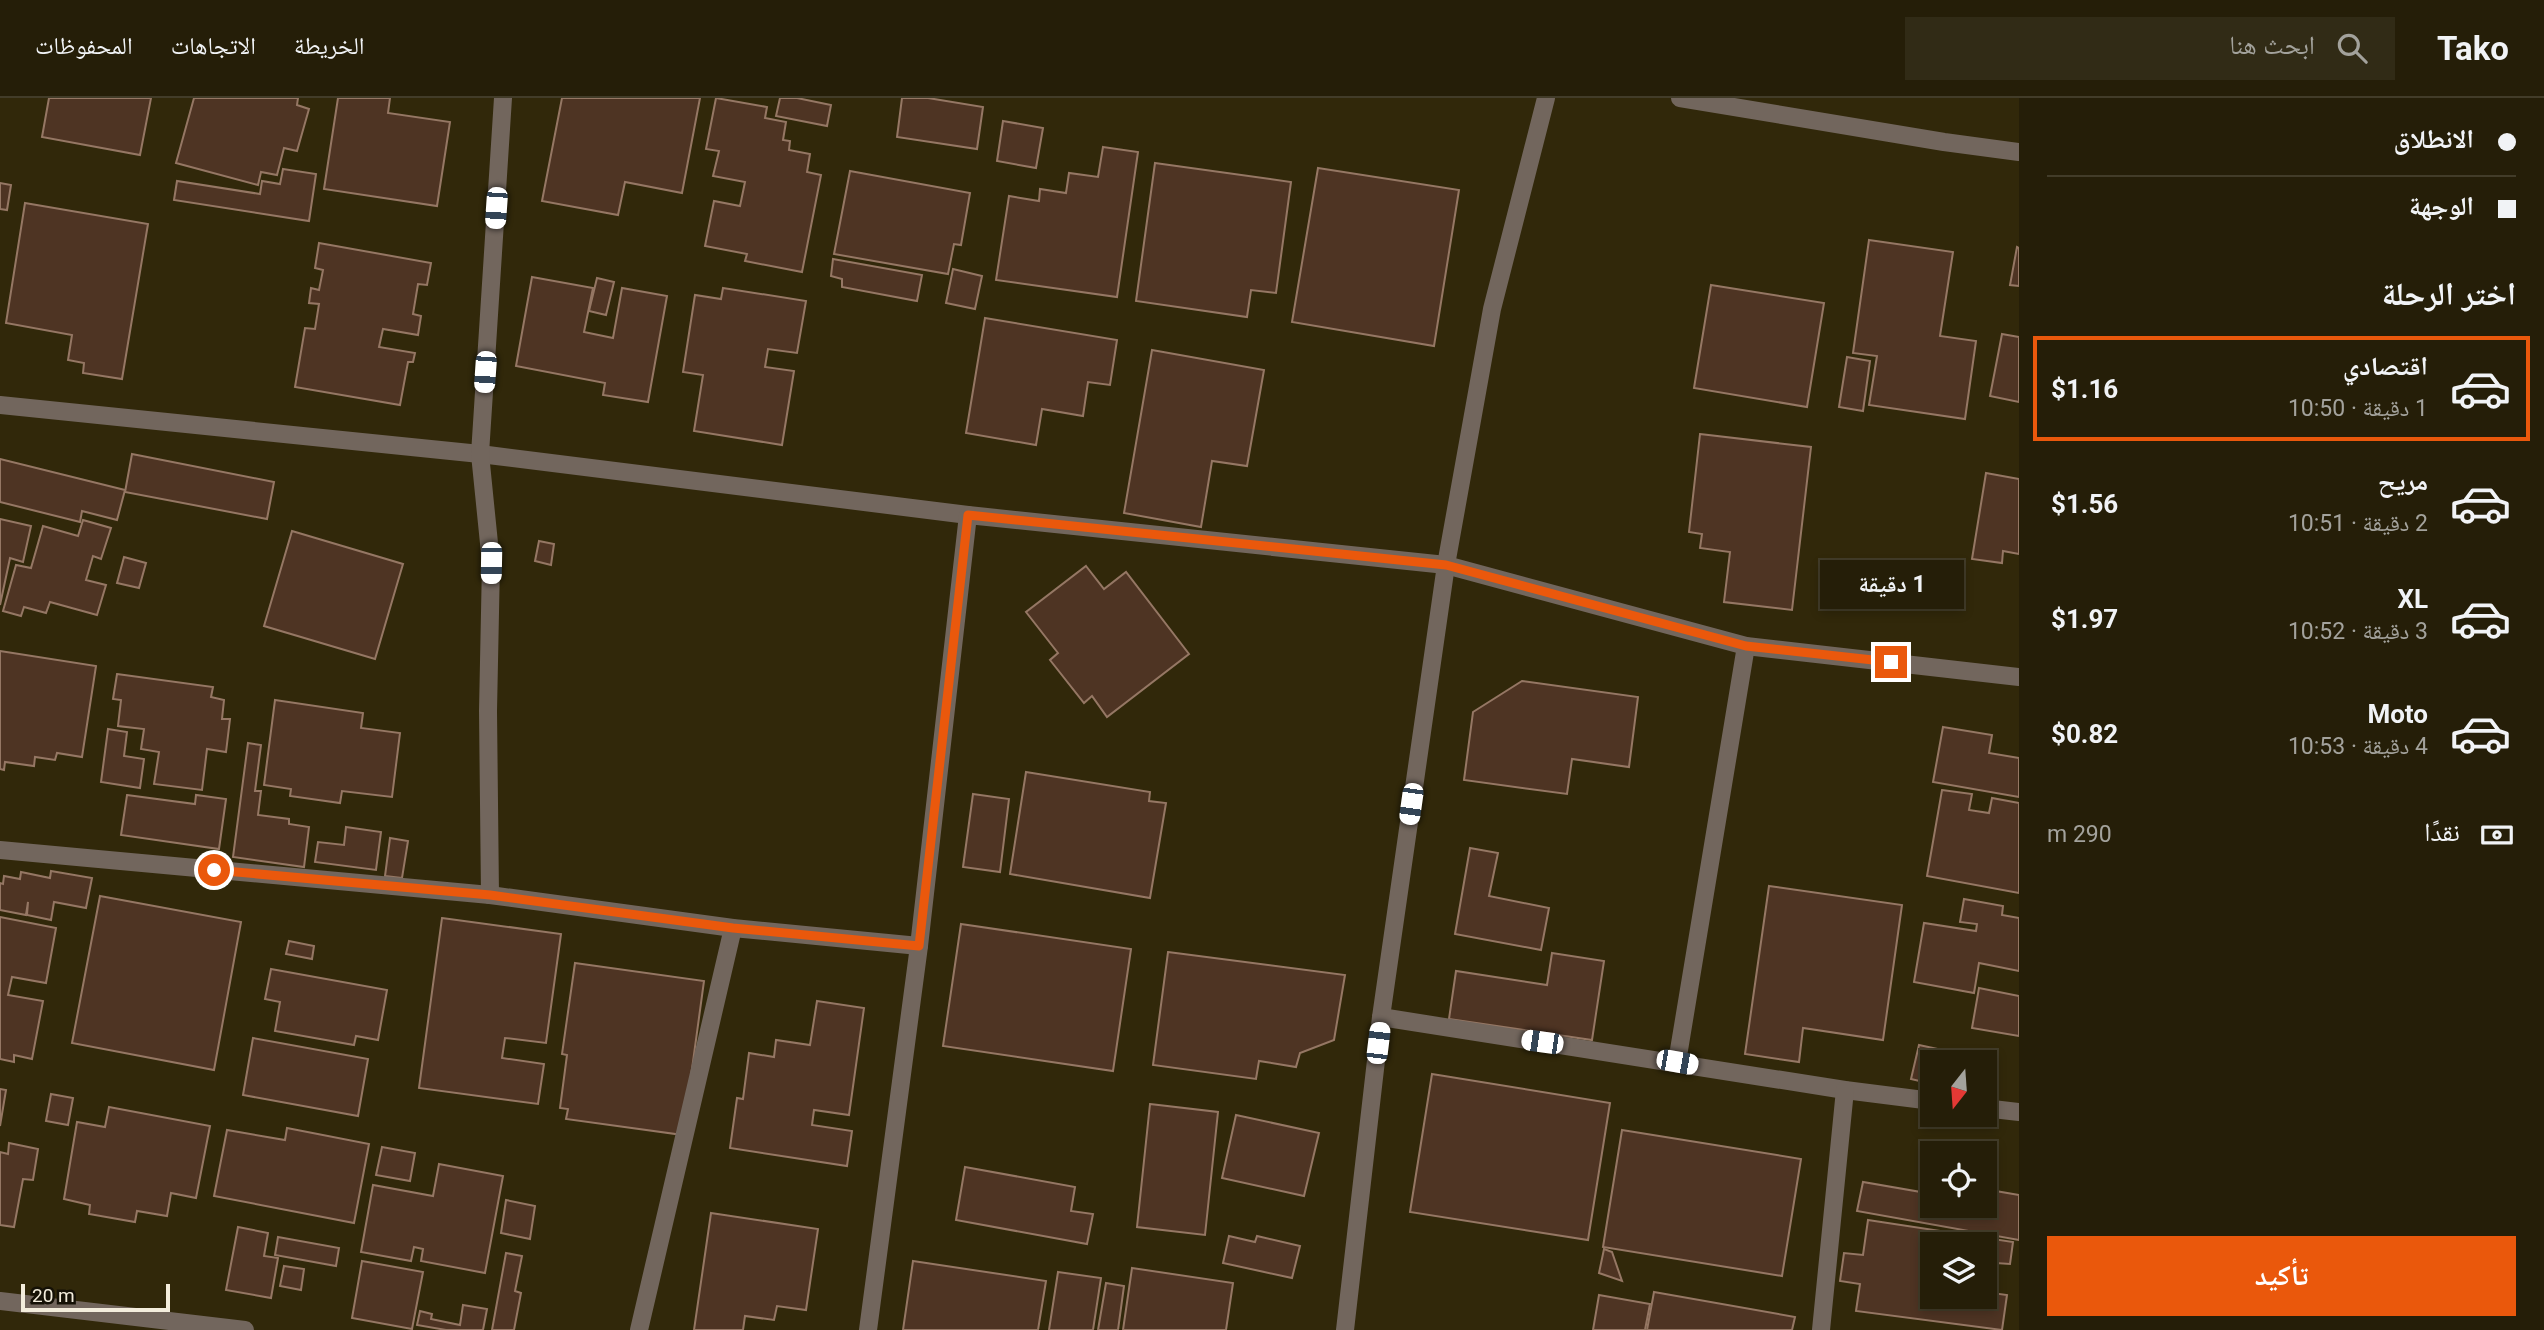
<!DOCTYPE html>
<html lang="ar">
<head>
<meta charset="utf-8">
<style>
  body { margin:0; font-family:Roboto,"Noto Naskh Arabic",sans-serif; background:#312b16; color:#f1f3f6; direction:rtl; height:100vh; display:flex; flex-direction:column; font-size:26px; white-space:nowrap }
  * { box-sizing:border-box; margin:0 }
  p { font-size:23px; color:#a3a29c }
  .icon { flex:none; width:38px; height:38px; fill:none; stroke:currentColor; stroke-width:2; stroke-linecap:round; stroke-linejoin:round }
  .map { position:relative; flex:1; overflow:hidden; direction:ltr }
  .panel { display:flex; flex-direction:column; background:#251e08; width:525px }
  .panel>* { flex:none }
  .top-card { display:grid; align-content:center; height:154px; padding:0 28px; background:#251e08 }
  .needle { width:46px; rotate:197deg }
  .controls { position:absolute; left:1920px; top:952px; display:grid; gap:14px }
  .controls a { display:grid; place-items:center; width:77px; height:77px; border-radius:0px; background:#251e08; box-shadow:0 4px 10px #0003,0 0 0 2px #423c29; font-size:35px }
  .scale { position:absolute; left:21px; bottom:18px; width:149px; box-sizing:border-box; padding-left:7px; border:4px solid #f3eddc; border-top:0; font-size:19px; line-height:24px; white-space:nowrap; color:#f3eddc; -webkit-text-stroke:5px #151106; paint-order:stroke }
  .end { position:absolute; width:32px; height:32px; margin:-16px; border:9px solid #ea580c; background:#fff; box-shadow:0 0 0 4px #fff }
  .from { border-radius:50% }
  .bubble { position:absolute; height:49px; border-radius:0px; background:#251e08; box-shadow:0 4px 10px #0003,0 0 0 2px #423c29; font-size:23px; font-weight:700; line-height:49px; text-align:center; direction:rtl }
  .car { position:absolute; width:21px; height:42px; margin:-21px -10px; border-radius:9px; box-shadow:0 0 5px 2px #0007; background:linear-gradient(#fff 24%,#345 0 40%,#fff 0 76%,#345 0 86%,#fff 0) }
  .top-card b { display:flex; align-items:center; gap:24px; height:66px; font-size:26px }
  .top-card b+b { border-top:2px solid #423c29 }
  .top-card i { width:18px; height:18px; background:#f1f3f6 }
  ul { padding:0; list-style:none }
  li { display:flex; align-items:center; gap:21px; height:105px; margin:0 14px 10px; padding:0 14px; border:4px solid transparent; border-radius:0px }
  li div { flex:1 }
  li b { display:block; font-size:26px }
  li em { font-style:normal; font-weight:700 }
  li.current { border-color:#ea580c }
  li>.icon { width:63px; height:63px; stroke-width:1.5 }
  h2 { padding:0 28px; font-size:32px; line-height:84px }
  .pay { display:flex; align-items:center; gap:18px; height:77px; padding:0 28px; font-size:26px }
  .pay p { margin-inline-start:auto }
  .cta { display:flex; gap:14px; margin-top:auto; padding:14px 28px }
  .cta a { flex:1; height:80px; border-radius:0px; background:#ea580c; color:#fff; font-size:28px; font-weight:700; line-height:80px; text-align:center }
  header { display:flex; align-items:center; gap:42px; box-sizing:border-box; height:98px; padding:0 35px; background:#251e08; border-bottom:2px solid #423c29 }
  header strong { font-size:33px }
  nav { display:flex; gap:38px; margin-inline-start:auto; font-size:24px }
  .search { width:490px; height:63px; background:#312b16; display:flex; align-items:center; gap:18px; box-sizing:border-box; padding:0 24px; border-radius:0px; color:#a3a29c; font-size:26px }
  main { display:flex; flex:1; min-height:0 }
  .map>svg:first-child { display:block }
  .building { fill:#4e3423; stroke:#957764; stroke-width:2; fill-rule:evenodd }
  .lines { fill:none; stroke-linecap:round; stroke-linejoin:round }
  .minor { stroke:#72665d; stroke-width:18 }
  .tertiary { stroke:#72665d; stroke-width:18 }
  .route { stroke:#ea580c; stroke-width:9 }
</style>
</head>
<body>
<header>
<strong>Tako</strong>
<div class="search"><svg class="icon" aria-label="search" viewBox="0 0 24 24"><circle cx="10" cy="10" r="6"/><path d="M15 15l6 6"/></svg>ابحث هنا</div>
<nav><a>الخريطة</a><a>الاتجاهات</a><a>المحفوظات</a></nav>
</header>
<main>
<section class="panel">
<div class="top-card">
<b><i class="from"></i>الانطلاق</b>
<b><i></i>الوجهة</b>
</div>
<h2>اختر الرحلة</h2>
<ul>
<li class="current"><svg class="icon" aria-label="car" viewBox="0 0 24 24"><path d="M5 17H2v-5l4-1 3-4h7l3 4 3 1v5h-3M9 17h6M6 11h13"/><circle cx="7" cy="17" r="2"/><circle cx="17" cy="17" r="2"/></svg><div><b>اقتصادي</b><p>1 دقيقة · 10:50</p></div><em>$1.16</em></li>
<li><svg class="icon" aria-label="car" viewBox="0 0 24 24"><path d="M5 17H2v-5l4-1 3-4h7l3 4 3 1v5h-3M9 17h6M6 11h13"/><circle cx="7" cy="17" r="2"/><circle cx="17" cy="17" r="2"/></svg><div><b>مريح</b><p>2 دقيقة · 10:51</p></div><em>$1.56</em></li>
<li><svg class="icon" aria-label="car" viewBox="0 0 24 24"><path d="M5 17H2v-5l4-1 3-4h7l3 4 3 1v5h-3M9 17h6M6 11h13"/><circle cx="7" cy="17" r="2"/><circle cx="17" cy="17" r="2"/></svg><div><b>XL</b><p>3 دقيقة · 10:52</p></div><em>$1.97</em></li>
<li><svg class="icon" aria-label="car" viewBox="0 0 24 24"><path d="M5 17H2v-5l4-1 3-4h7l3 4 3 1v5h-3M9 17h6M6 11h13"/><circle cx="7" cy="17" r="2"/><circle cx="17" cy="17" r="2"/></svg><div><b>Moto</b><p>4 دقيقة · 10:53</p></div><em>$0.82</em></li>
</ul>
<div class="pay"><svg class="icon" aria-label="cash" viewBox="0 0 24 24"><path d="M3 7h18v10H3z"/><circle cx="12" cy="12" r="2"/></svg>نقدًا<p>290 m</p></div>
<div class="cta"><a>تأكيد</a></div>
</section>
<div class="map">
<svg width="2019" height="1232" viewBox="0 0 2019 1232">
  <rect width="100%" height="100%" fill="#31280a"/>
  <g class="building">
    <polygon points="49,0 151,0 140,57 42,39"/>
    <polygon points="194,0 298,0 297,7 309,11 297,53 284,50 277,77 261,74 258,87 176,65"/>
    <polygon points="338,0 390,0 388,15 450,24 437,108 324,91"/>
    <polygon points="562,0 700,0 682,95 625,84 618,117 542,103"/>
    <polygon points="716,0 767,9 765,20 786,24 783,42 790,43 789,52 810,56 807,74 821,77 802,174 745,163 747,156 705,148 714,103 740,108 745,84 713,78 719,53 706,51"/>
    <polygon points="780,0 797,0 831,7 827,28 776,18"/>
    <polygon points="902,0 928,0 983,9 977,51 897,39"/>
    <polygon points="1003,23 1043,30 1036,70 997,63"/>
    <polygon points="1103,49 1138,54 1117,199 996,182 1009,98 1039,103 1040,91 1066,95 1069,75 1098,79"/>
    <polygon points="1155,65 1291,84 1276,195 1251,192 1247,219 1136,203"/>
    <polygon points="1318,70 1459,92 1434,248 1292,224"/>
    <polygon points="283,71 316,76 309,123 174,102 177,83 260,96 262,83 280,86"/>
    <polygon points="850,73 970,95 961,147 954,146 948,176 834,156"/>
    <polygon points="0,85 11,87 7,112 0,111"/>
    <polygon points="25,105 148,126 122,281 83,275 84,265 68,262 72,237 6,225"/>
    <polygon points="1869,142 1953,154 1940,238 1976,243 1965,321 1869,307 1877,258 1853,255"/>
    <polygon points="319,145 431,165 427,187 418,186 413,216 421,218 418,237 383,231 379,249 415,255 413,264 408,264 400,307 295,289 305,230 315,231 319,206 309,205 311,190 319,192 323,172 315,170"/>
    <polygon points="2017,149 2019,150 2019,188 2010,187"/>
    <polygon points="833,161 922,177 917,203 842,189 842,181 831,178"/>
    <polygon points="953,171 982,178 975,211 946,205"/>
    <polygon points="532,179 593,190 584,234 613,240 622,190 667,198 648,304 603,297 605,285 516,268"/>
    <polygon points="597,180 614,184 606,217 589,213"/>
    <polygon points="1711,187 1824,205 1807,309 1694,290"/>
    <polygon points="723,190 806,203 797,255 768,251 765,269 794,273 782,347 694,333 703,277 683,274 695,197 721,201"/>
    <polygon points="985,220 1117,242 1110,287 1088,284 1083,318 1042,311 1036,347 966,335"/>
    <polygon points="2002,236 2019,239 2019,304 1990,298"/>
    <polygon points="1152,252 1264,272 1247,368 1212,363 1201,429 1124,415"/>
    <polygon points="1847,259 1870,263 1863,313 1839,309"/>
    <polygon points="1700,336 1811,349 1792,512 1724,504 1730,454 1700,450 1702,436 1689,434"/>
    <polygon points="132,356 274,384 267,421 125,394"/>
    <polygon points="0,361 125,392 117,422 82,413 80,424 0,404"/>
    <polygon points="1986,375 2019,381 2019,456 2003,453 2002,465 1972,461"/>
    <polygon points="0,421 31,428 23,464 10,460 0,507"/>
    <polygon points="83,422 111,430 101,461 93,458 86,482 106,487 97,517 50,504 46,515 24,509 21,518 3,513 16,467 31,470 43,428 78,438"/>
    <polygon points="292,433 403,466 375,561 264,528"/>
    <polygon points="539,443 554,446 551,467 535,463"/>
    <polygon points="124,459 146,465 139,490 117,485"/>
    <polygon points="1086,468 1104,491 1126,474 1189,556 1107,619 1092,598 1084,605 1050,562 1058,555 1026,514"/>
    <polygon points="0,553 96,568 82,659 57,655 55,662 35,659 34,668 5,664 4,672 0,671"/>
    <polygon points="117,576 213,589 211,599 224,602 222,621 230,621 226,654 207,651 202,692 154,686 159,654 141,651 144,631 118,628 121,602 113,601"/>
    <polygon points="1522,583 1638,599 1629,669 1572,661 1567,696 1464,682 1473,614"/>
    <polygon points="275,602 363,615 361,630 400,635 392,699 342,693 340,705 290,698 291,691 264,687"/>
    <polygon points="1943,629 1992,637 1989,655 2019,660 2019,699 1933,684"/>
    <polygon points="108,631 127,634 124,658 144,661 140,690 101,684"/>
    <polygon points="248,645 261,647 255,693 261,693 258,717 289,721 289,726 309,729 304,769 233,759"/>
    <polygon points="1026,674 1150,694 1149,703 1166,705 1150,800 1010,776"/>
    <polygon points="1942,692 1972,696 1969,712 1989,715 1992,700 2019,705 2019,795 1927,778"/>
    <polygon points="973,696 1009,701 1000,774 963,769"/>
    <polygon points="127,697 195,706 196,697 226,701 219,751 121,737"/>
    <polygon points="346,729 381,734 376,772 315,764 318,744 344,747"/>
    <polygon points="390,740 408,743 402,780 385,778"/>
    <polygon points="1470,750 1498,755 1489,798 1549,810 1541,852 1455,836"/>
    <polygon points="51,773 92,780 86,810 54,804 51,822 27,817 28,804 26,817 0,812 0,785 3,786 4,778 20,781 21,774 50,780"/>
    <polygon points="1769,788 1902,807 1883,942 1803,930 1799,964 1745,956"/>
    <polygon points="100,798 241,824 214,972 72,945"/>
    <polygon points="1964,801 2003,808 2002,817 2019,820 2019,873 1979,865 1974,895 1914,884 1924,825 1976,833 1977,826 1960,824"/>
    <polygon points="0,819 56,830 46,885 12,879 8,897 43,903 32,961 14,957 14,964 0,961"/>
    <polygon points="442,820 561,836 546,945 505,940 502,960 544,966 538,1006 419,990"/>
    <polygon points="961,826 1131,851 1113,973 943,948"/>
    <polygon points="289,843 314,848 312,861 286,856"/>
    <polygon points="1168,854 1345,877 1334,942 1300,955 1296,969 1259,963 1256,981 1153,967"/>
    <polygon points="1552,855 1604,863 1592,942 1449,921 1456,873 1547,887"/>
    <polygon points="575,865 704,883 683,1037 566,1021 568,1011 560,1010 567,957 562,956"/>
    <polygon points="271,871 387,892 378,942 356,938 354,947 275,933 280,904 265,901"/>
    <polygon points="1979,890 2019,898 2019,938 1972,930"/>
    <polygon points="817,903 864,910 849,1017 814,1012 812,1027 852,1033 847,1068 730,1050 737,1000 743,1001 749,955 774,959 776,942 810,947"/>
    <polygon points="253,940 368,961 358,1018 243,997"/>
    <polygon points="1919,947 1975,959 1974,964 1932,964 1932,986 1911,981"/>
    <polygon points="1432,976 1610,1005 1588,1142 1410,1114"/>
    <polygon points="0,991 6,992 0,1028"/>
    <polygon points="51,996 73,1000 68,1027 46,1023"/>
    <polygon points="1150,1006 1218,1014 1205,1137 1137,1129"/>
    <polygon points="109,1009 210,1028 196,1100 171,1095 167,1118 137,1113 135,1124 89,1116 90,1107 64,1101 77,1024 105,1029"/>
    <polygon points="1236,1017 1319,1035 1304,1098 1222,1080"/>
    <polygon points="287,1030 369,1046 354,1125 214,1098 227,1032 285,1042"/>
    <polygon points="1622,1032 1801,1061 1782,1178 1603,1149"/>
    <polygon points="9,1045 38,1051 33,1082 23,1081 14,1129 0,1127 0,1054 8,1056"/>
    <polygon points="382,1049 415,1055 410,1083 376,1077"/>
    <polygon points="439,1066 503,1078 485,1175 421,1163 423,1151 414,1149 411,1163 361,1154 373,1087 433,1098"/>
    <polygon points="965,1069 1075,1089 1071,1113 1093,1116 1087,1146 956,1122"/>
    <polygon points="1924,1080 1932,1081 1932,1108 1984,1108 1984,1091 2019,1097 2019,1142 1857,1113 1863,1084 1921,1094"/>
    <polygon points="506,1102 535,1108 530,1141 501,1135"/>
    <polygon points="711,1115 818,1131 806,1212 777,1208 774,1222 745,1218 743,1232 694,1232"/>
    <path d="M1868,1122l145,22 -3,22 -14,-1 -4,30 15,2 -5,35 -146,-19 4,-27 -20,-3 4,-28 19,2zM1932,1146h52v53h-52z"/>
    <polygon points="238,1129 268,1135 264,1158 278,1160 271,1200 226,1192"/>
    <polygon points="1229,1138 1255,1144 1257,1138 1300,1148 1292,1180 1223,1165"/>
    <polygon points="278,1139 339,1150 336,1168 275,1157"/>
    <polygon points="1604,1151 1612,1154 1622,1183 1599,1175"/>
    <polygon points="506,1155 522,1158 515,1193 521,1195 514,1232 492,1232"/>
    <polygon points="362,1163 423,1174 412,1231 352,1220"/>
    <polygon points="913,1163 1046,1183 1038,1232 903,1232"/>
    <polygon points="284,1168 304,1171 301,1192 280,1188"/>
    <polygon points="1132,1170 1233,1185 1226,1232 1123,1232"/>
    <polygon points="1058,1174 1101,1180 1093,1232 1049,1232"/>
    <polygon points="1106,1185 1124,1188 1118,1232 1098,1232"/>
    <polygon points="1654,1194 1795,1219 1792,1232 1647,1232"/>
    <polygon points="1599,1197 1650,1206 1645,1232 1593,1232"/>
    <polygon points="463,1207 487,1211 483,1232 446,1232 417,1227 420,1213 432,1216 431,1221 460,1227"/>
  </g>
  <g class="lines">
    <g class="minor">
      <polyline points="0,307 480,356 968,417 1446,467 1746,548 2019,579"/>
      <polyline points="0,752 490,797 733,830 919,848"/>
      <polyline points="490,797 488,613 491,465 480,356 503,0"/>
      <polyline points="1381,919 1845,992 1932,1003"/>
      <polyline points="1677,964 1746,548"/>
      <polyline points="1984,1010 2019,1014"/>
      <polyline points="0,1203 245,1232"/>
      <polyline points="639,1232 733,830"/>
      <polyline points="868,1232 919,848 968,417"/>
      <polyline points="1821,1232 1845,992"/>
    </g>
    <g class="tertiary">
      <polyline points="1680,0 1944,44 2019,54"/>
      <polyline points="1345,1232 1381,919 1446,467 1492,211 1546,0"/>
    </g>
  </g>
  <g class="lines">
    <polyline class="route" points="214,772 490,797 733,830 919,848 968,417 1446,467 1746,548 1891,564"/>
  </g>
</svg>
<div class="controls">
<a><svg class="needle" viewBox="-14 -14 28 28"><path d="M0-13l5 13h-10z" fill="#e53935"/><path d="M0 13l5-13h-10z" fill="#a3a29c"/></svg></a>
<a><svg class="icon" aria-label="locate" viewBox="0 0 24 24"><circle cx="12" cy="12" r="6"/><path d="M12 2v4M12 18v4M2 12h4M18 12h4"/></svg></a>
<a><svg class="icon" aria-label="layers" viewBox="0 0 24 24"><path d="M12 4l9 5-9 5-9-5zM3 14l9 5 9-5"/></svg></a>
</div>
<div class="scale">20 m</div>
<i class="end from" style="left:214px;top:772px"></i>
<i class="end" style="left:1891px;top:564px"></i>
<div class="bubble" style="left:1820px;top:462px;width:144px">1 دقيقة</div>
<i class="car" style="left:496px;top:110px;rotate:184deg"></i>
<i class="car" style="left:485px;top:274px;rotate:184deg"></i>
<i class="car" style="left:491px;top:465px;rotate:181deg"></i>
<i class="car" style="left:1411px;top:706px;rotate:188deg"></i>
<i class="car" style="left:1542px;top:944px;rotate:278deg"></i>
<i class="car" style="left:1378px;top:945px;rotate:7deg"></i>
<i class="car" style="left:1677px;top:964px;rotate:100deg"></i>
</div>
</main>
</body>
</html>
